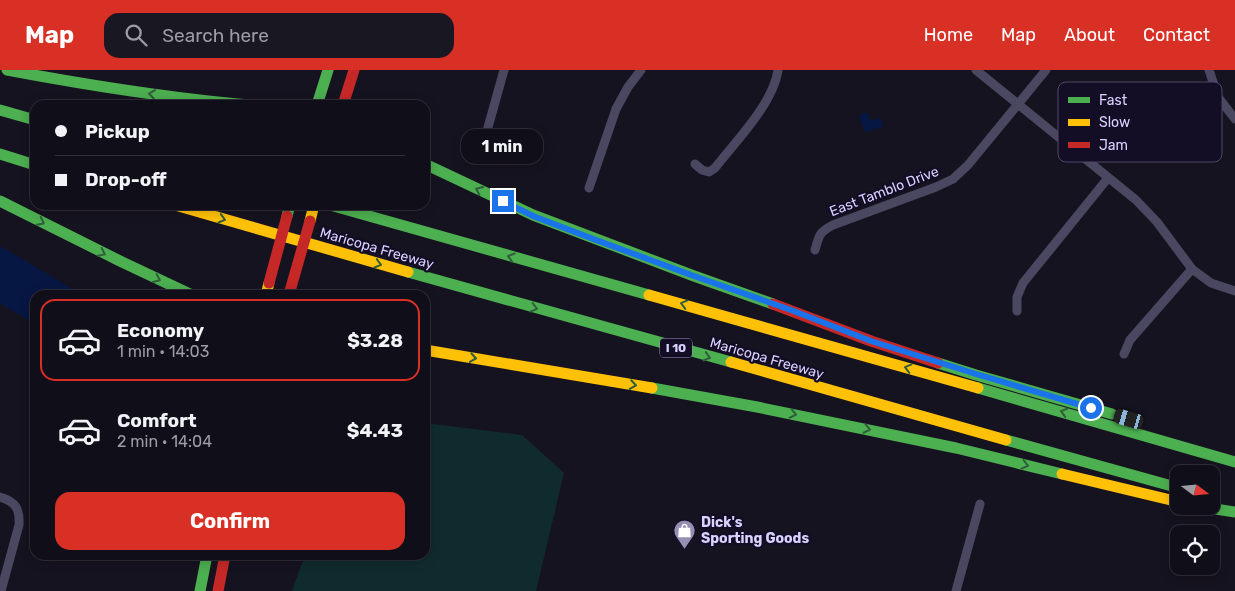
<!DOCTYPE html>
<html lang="en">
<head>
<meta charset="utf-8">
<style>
  body { margin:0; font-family:Rubik,sans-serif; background:#191721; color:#f1f3f6; height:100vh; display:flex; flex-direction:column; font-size:19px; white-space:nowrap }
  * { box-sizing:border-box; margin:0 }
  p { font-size:16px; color:#9c9ca2 }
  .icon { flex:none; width:28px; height:28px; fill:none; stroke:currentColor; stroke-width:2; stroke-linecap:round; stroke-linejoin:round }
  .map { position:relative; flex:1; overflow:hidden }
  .side { position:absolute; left:30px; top:220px; width:400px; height:270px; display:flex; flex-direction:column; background:#100e18; border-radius:15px; box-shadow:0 2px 12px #0003,0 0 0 1px #302e37 }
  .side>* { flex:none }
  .hud { position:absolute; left:30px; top:30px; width:400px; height:110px; border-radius:15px; box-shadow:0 2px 12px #0003,0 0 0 1px #302e37; display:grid; align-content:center; height:110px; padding:0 25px; background:#100e18 }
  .needle { width:32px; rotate:106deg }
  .buttons { position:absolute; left:1170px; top:395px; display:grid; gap:10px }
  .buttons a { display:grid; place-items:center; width:50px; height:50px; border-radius:10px; background:#100e18; box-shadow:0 2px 12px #0003,0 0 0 1px #302e37; font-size:25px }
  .end { position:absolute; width:22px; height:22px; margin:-11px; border:6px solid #1a73e8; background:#fff; box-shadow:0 0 0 2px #fff }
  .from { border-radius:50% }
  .bubble { position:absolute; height:35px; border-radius:15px; background:#100e18; box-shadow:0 2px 12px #0003,0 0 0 1px #302e37; font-size:16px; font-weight:700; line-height:35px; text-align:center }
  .car { position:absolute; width:15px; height:30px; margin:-15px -8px; border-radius:6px; box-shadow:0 0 4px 1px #0007; background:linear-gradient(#222 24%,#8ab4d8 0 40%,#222 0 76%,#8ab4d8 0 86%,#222 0) }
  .hud b { display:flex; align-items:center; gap:18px; height:48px; font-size:19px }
  .hud b+b { border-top:1px solid #302e37 }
  .hud i { width:12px; height:12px; background:#f1f3f6 }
  ul { padding:9px 0 0; list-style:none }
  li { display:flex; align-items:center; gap:15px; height:82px; margin:0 10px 8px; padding:0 15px; border:2px solid transparent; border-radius:15px }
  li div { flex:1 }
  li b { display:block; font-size:19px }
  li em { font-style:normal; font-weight:700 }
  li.on { border-color:#d93025 }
  li>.icon { width:45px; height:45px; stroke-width:1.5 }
  .action { display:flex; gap:10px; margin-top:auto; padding:10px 25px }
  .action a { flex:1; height:58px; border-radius:15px; background:#d93025; color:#fff; font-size:20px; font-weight:700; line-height:58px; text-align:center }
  header { display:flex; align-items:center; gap:30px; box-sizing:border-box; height:70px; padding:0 25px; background:#d93025; color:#fff }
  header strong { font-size:24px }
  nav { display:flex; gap:28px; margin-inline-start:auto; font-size:18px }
  .search { width:350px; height:45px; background:#191721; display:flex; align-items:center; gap:12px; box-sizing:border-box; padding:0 18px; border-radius:15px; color:#9c9ca2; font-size:19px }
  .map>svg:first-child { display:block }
  .green { fill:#102b2e }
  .water { fill:#071743 }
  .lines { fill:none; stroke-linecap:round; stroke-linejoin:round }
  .street { stroke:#4a4761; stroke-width:9 }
  .fast { stroke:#4caf50; stroke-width:11 }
  .slow { stroke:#ffc107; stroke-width:11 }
  .jam { stroke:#c62828; stroke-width:11 }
  .jam-bridge { stroke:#c62828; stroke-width:11 }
  .oneway { stroke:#305e3b }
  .route { stroke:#1a73e8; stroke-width:6 }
  .labels { text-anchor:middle; stroke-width:4.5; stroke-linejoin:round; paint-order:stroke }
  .shield { fill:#130d26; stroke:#9f97be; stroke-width:1 }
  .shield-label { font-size:12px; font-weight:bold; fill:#dbd2ff }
  .street-label { font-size:14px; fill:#dbd2ff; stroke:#130d26 }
  .poi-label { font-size:14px; font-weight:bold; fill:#dbd2ff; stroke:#130d26; text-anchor:start }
  .key { fill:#130d26; stroke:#4f4867; stroke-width:1 }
  .key-label { font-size:14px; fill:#dbd2ff }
</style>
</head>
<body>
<header>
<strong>Map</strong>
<div class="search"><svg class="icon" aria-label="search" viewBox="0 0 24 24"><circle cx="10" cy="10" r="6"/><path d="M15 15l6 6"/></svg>Search here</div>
<nav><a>Home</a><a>Map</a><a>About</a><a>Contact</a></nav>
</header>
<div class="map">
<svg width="1235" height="521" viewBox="0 0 1235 521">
  <rect width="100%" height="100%" fill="#161320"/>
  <polygon class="green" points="425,353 522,365 564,403 536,521 292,521 305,485 425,485"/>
  <g class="water">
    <polygon points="863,43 868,43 871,51 879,48 883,52 882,57 865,62 859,47"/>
    <polygon points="0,176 83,225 35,225 35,254 0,233"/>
  </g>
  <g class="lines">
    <g class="street">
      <polyline points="976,0 1136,130 1157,152 1192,199 1211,213 1235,221"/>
      <polyline points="1209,0 1218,27 1235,49"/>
      <polyline points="479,77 487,61 504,0"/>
      <path d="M695,94l7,6 7,2 6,-4c21,-27 58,-64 63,-98"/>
      <polyline points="589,118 616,39 628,17 641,0"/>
      <path d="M815,180c4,-14 4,-18 18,-25l103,-38 17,-8 15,-14 78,-95"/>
      <polyline points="1017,241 1017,227 1023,213 1108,108"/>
      <polyline points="1124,284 1130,270 1192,199"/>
      <path d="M0,427c16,4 20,13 19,28l-18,66"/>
      <polyline points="956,521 980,434"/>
    </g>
    <g class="fast">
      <path d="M7,0c80,15 161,28 242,35"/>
      <polyline points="317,35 328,0"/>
      <polyline points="0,40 35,50"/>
      <polyline points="0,84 35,95"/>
      <polyline points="425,94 533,145 694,206 773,234"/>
      <polyline points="0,131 122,192 192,225"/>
      <polyline points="330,135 649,225"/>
      <polyline points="287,146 290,135"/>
      <polyline points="408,202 731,292"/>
      <polyline points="938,293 976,305 1112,344"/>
      <polyline points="652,318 757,337 956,378 1062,404"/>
      <polyline points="978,318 1235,392"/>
      <polyline points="1006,370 1179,418"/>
      <polyline points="1196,436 1235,442"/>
      <polyline points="200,521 207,485"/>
    </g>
    <g class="slow">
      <polyline points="175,135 408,202"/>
      <polyline points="310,151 314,135"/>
      <polyline points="266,225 269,213"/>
      <polyline points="649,225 978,318"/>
      <polyline points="425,280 652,318"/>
      <polyline points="731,292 1006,370"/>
      <polyline points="1062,404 1179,432"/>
    </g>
    <g class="jam">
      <polyline points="343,35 354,0"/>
      <polyline points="773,234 871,271 938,293"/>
      <polyline points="218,521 225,485"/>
    </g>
    <g class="jam-bridge">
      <polyline points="269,213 287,146"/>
      <polyline points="290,221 310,151"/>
    </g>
  </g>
  <defs><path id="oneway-chevron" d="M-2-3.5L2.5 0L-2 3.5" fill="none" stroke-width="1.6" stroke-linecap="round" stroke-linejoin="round" transform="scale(1.25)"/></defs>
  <g class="oneway">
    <use href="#oneway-chevron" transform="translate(152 24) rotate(-172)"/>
    <use href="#oneway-chevron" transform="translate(479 120) rotate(-155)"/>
    <use href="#oneway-chevron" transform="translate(222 149) rotate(16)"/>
    <use href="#oneway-chevron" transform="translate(41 152) rotate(27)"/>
    <use href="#oneway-chevron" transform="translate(102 183) rotate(26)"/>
    <use href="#oneway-chevron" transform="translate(511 187) rotate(-164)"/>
    <use href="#oneway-chevron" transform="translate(378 194) rotate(16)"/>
    <use href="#oneway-chevron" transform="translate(157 209) rotate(25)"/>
    <use href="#oneway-chevron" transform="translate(684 234) rotate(-165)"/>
    <use href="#oneway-chevron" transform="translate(534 238) rotate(15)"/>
    <use href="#oneway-chevron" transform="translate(707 287) rotate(16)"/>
    <use href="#oneway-chevron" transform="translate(473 288) rotate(9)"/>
    <use href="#oneway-chevron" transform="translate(908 298) rotate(-165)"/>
    <use href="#oneway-chevron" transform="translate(633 315) rotate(9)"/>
    <use href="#oneway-chevron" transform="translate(1064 342) rotate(-164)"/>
    <use href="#oneway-chevron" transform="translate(793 344) rotate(12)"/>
    <use href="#oneway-chevron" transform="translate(867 359) rotate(12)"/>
    <use href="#oneway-chevron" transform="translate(1025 395) rotate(14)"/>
  </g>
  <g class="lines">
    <polyline class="route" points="503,131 533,146 596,170 694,206 791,240 871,271 976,304 1091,338"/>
  </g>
  <defs>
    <symbol id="shop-pin" viewBox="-11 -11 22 30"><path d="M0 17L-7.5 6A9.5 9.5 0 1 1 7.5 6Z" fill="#968fb1" stroke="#130d26"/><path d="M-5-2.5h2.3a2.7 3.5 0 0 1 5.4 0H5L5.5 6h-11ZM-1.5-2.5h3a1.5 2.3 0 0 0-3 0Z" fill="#fff"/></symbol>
  </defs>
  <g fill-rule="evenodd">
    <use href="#shop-pin" x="672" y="448" width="25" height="34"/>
  </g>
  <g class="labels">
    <rect class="shield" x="660" y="268.5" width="32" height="19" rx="4"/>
    <g class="shield-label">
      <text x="676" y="282">I 10</text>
    </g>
    <g class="street-label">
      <text transform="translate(884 121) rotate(-21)" y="5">East Tamblo Drive</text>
      <text transform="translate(377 178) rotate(16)" y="5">Maricopa Freeway</text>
      <text transform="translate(767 288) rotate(16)" y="5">Maricopa Freeway</text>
    </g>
    <g class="poi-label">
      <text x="701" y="457">Dick's<tspan x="701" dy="16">Sporting Goods</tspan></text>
    </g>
  </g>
  <rect x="1058" y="12" width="164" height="80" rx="8" class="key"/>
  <rect x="1068" y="27" width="22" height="6" fill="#4caf50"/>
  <rect x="1068" y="49" width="22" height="7" fill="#ffc107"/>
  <rect x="1068" y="72" width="22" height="6" fill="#c62828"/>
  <g class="key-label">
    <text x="1099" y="35">Fast</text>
    <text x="1099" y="57">Slow</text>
    <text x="1099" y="80">Jam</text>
  </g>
</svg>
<div class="buttons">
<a><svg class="needle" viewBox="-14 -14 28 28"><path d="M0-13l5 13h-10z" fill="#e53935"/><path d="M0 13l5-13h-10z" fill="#9c9ca2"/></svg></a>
<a><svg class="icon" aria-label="locate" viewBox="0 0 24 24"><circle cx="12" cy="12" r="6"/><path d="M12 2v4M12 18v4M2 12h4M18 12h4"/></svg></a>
</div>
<i class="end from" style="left:1091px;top:338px"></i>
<i class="end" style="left:503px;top:131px"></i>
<div class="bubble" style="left:461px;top:59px;width:82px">1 min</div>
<i class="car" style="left:1129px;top:349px;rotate:286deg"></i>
<div class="hud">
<b><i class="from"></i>Pickup</b>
<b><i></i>Drop-off</b>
</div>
<section class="side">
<ul>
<li class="on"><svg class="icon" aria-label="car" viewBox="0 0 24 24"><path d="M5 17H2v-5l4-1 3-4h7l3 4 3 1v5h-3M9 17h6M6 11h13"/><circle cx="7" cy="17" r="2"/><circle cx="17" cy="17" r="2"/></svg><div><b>Economy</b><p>1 min · 14:03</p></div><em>$3.28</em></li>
<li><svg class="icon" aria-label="car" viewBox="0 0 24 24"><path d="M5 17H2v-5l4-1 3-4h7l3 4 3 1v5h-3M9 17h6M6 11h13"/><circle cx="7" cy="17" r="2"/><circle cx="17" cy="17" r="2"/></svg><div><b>Comfort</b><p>2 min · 14:04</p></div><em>$4.43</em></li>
</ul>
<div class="action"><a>Confirm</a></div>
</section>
</div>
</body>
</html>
